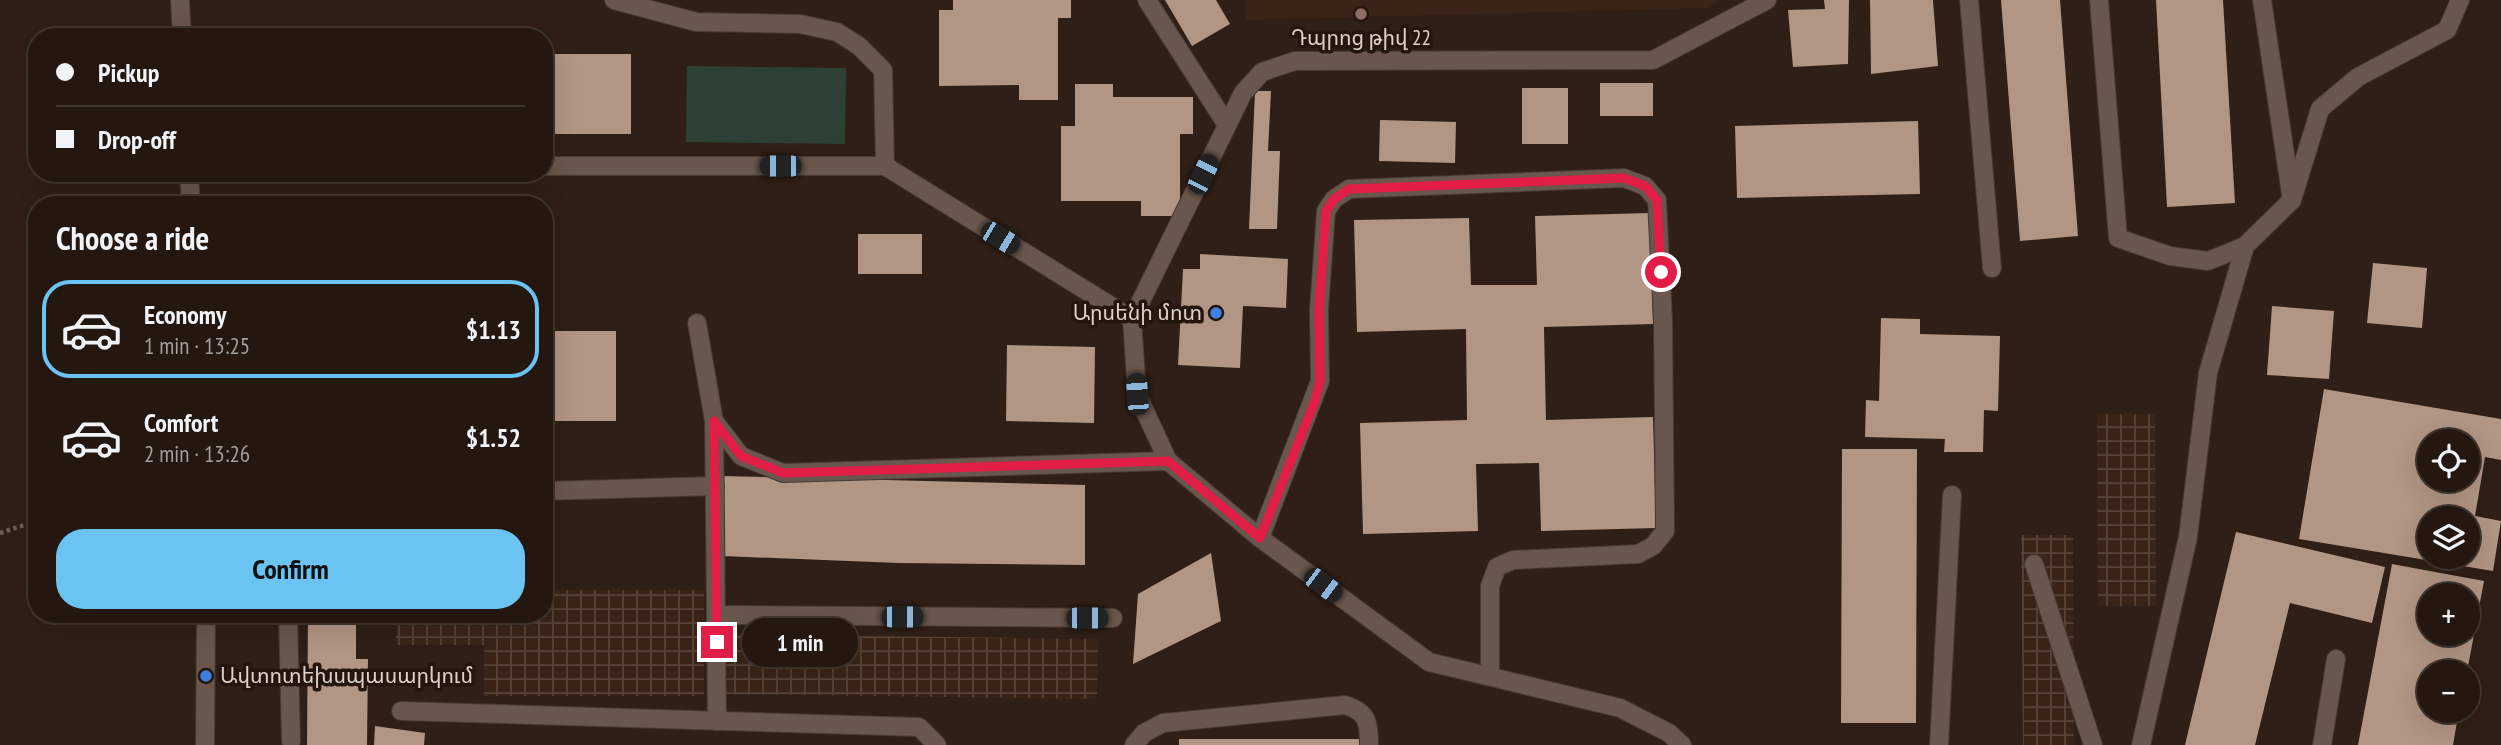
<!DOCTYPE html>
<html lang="en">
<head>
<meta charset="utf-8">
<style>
  body { margin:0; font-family:"PT Sans Narrow","Noto Sans Armenian",sans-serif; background:#2f241e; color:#f1f3f6; height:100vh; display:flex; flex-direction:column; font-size:26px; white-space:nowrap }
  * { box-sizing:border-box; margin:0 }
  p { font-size:23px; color:#a39f9f }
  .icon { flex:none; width:38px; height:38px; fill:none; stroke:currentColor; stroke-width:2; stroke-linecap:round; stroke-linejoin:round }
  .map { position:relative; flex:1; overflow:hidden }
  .drawer { position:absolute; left:28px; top:196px; width:525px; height:427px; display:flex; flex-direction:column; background:#231710; border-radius:28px; box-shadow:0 7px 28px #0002,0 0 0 2px #403630 }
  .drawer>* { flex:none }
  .banner { position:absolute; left:28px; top:28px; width:525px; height:154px; border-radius:28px; box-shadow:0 7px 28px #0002,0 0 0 2px #403630; display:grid; align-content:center; height:154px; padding:0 28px; background:#231710 }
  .controls { position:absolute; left:2417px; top:429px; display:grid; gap:14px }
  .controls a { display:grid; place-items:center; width:63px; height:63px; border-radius:50%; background:#231710; box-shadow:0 7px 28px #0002,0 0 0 2px #403630; font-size:35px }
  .end { position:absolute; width:32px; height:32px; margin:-16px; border:9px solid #e11d48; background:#fff; box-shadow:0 0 0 4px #fff }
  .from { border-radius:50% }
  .bubble { position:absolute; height:49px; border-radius:24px; background:#231710; box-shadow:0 7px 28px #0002,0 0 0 2px #403630; font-size:23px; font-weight:700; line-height:49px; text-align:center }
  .car { position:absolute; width:21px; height:42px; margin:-21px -10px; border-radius:9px; box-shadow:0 0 5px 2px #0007; background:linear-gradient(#222 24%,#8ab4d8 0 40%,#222 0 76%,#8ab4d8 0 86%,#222 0) }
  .banner b { display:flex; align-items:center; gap:24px; height:66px; font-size:26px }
  .banner b+b { border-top:2px solid #403630 }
  .banner i { width:18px; height:18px; background:#f1f3f6 }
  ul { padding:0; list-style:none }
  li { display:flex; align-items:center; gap:21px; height:98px; margin:0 14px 10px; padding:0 14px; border:4px solid transparent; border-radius:28px }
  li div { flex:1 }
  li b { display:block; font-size:26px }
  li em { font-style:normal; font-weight:700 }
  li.on { border-color:#6ac3f1 }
  li>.icon { width:63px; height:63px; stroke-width:1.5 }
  h2 { padding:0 28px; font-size:32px; line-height:84px }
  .button { display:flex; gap:14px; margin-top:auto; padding:14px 28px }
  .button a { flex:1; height:80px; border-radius:28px; background:#6ac3f1; color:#111; font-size:28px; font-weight:700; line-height:80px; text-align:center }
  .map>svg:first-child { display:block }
  .built { fill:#3a2418 }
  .industrial { fill:url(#industrial-grid) }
  .green { fill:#2c4134 }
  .building { fill:#b19585; fill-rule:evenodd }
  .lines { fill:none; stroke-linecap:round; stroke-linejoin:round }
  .service-casing { stroke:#463933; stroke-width:20 }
  .tertiary-casing { stroke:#463933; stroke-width:20 }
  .path { stroke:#6e6058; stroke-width:4.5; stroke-dasharray:3.5 3.5; stroke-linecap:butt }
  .service { stroke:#69564c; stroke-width:18 }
  .tertiary { stroke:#69564c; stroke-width:18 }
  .route { stroke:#e11d48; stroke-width:9 }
  .education-dot { fill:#8d6e63; stroke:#25160d; stroke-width:2.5 }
  .shop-dot { fill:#3f7fe0; stroke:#25160d; stroke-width:2.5 }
  .labels { text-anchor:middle; stroke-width:7; stroke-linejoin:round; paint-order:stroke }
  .poi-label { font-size:21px; fill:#dbd0ca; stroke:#25160d }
</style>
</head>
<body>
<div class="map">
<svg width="2501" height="745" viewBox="0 0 2501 745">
  <defs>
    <pattern id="industrial-grid" width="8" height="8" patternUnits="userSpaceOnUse" patternTransform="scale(1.75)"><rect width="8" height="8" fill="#3a2418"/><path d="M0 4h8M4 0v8" fill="none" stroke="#564338"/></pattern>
  </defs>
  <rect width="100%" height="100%" fill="#2f1f16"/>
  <polygon class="built" points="1246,0 1720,0 1708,8 1246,20"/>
  <g class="industrial">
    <polygon points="2097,414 2155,414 2156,606 2098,606"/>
    <polygon points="2021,535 2073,535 2074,745 2023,745"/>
    <polygon points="544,590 704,590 704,696 484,696 484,645 396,645 396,614 544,614"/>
    <polygon points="725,634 1098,639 1097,699 724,694"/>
  </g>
  <polygon class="green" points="687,66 846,68 845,144 686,142"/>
  <g class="building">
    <polygon points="953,0 1071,0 1071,18 1058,18 1058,100 1019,100 1019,85 939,86 939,10 953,10"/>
    <polygon points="1165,0 1216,0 1230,24 1192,46"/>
    <polygon points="1824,0 1849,0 1848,64 1793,67 1788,10 1825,9"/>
    <polygon points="1870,0 1933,0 1938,66 1871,74"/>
    <polygon points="2001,0 2060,0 2078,236 2020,241"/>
    <polygon points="2156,0 2223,0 2235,203 2167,207"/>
    <rect x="544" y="54" width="87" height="80"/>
    <rect x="1600" y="83" width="53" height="33"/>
    <polygon points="1075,84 1113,84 1113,97 1193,97 1193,134 1180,134 1180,216 1141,216 1141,201 1061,201 1061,126 1075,126"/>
    <rect x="1522" y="88" width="46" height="56"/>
    <polygon points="1255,91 1271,91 1268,151 1280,151 1277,229 1249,229"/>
    <polygon points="1380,120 1456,122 1455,163 1379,161"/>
    <polygon points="1918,121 1920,194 1737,198 1735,126"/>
    <polygon points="1650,213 1653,324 1544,327 1546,420 1653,417 1656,528 1541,531 1539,463 1476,464 1478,531 1363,534 1360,423 1467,420 1466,329 1357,332 1354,220 1469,218 1471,285 1537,285 1535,216"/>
    <rect x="858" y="234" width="64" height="40"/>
    <polygon points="1200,254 1288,259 1286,308 1243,306 1240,368 1178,365 1183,269 1200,269"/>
    <polygon points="2373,263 2427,268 2422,328 2367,323"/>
    <polygon points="2272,306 2334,311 2329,379 2267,375"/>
    <polygon points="1881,318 1920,319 1920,334 2000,336 1998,411 1984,410 1983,452 1944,452 1945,439 1865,437 1866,400 1879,401"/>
    <rect x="544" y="331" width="72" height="90"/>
    <polygon points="1007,345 1095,347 1094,423 1006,421"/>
    <path d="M2324,389l177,30v41l-16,-3 -10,59 26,5 -8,50 -194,-32zM2429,441h39v39h-39zM2429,518h39v38h-39z"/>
    <polygon points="1842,449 1917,449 1916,723 1841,723"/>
    <polygon points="722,476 1085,485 1085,565 898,563 722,556"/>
    <polygon points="2236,532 2385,567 2372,623 2290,603 2255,745 2185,745"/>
    <polygon points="1211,553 1221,621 1133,664 1138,594"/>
    <path d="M2392,564l92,17 -17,91h-38v38h30l-6,35h-95zM2429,595h39v39h-39z"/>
    <polygon points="308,614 356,614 356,659 368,659 367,745 307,745"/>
    <polygon points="375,726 425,733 424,745 374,745"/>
    <rect x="1179" y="739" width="180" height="6"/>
  </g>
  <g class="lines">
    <defs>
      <g id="service">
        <polyline points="614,0 696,22 800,24 837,32 859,46 883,70 885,166"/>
        <polyline points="1147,0 1227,125"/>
        <polyline points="1969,0 1992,268"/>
        <polyline points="2099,0 2118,238 2170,256 2208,261 2245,246 2292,200 2320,109 2358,77 2447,30 2460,0"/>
        <polyline points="2262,0 2291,194"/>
        <polyline points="544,166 885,166 1132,319"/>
        <polyline points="697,323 714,421 741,456 783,473 1168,461"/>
        <polyline points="714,421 717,721"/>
        <polyline points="544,491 715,486"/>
        <polyline points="1260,538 1320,381 1319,310 1326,211 1334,199 1349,189 1624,178 1645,186 1657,200 1663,320 1665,531 1653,546 1638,554 1513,560 1497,567 1490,586 1490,676"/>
        <polyline points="2034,564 2093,745"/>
        <polyline points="288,614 291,741"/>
        <polyline points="716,615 1113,618"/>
        <polyline points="401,711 919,727 937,745"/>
        <path d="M1134,745l10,-12 19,-10 182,-18c23,7 24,18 24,40"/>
        <polyline points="1682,745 1669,733 1620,708 1429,662 1260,538 1168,461 1137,394 1132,319 1243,93 1262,72 1295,61 1653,60 1767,0"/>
        <polyline points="1939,745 1952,495"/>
        <polyline points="2141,745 2188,537 2208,373 2245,246"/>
        <polyline points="2322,745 2336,659"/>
      </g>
      <g id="tertiary">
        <polyline points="180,0 182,37"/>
        <polyline points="189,173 191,205"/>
        <polyline points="205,745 206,614"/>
      </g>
    </defs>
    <use href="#service" class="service-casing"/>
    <use href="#tertiary" class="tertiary-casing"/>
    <polyline class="path" points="0,533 37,521"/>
    <use href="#service" class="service"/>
    <use href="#tertiary" class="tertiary"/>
  </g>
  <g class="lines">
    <polyline class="route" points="717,642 714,421 741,456 783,473 1168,461 1260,538 1315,401 1320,381 1319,310 1326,211 1334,199 1349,189 1624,178 1645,186 1657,200 1661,272"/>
  </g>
  <circle class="education-dot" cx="1361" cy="14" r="7"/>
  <g class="shop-dot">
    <circle cx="1216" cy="313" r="7"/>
    <circle cx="206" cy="676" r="7"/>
  </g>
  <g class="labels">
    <g class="poi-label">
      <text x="1361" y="45">Դպրոց թիվ 22</text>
      <text x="1202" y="320" text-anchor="end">Արսենի մոտ</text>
      <text x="220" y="683" text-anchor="start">Ավտոտեխսպասարկում</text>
    </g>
  </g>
</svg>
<div class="controls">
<a><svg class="icon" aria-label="locate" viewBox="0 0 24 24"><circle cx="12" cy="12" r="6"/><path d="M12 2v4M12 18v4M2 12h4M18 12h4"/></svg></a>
<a><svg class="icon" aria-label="layers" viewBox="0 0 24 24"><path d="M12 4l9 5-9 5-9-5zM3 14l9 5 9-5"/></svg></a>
<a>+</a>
<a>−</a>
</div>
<i class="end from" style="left:1661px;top:272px"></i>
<i class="end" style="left:717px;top:642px"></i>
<div class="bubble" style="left:742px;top:618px;width:116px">1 min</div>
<i class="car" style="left:780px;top:166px;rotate:270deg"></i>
<i class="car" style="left:1203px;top:174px;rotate:26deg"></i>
<i class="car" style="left:1000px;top:238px;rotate:121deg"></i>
<i class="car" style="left:1137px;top:394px;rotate:356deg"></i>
<i class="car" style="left:1323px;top:585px;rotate:127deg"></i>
<i class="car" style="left:902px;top:617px;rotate:90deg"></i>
<i class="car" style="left:1087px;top:618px;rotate:90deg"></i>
<div class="banner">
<b><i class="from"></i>Pickup</b>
<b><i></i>Drop-off</b>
</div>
<section class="drawer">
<h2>Choose a ride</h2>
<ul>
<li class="on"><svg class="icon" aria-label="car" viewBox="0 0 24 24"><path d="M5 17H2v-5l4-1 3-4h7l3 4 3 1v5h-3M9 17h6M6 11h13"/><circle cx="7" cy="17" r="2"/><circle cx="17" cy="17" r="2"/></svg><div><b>Economy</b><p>1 min · 13:25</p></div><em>$1.13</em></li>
<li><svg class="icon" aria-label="car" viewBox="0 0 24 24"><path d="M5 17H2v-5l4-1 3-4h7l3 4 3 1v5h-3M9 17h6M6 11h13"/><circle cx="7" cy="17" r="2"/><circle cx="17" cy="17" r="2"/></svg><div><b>Comfort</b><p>2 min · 13:26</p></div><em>$1.52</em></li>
</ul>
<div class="button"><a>Confirm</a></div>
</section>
</div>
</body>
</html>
